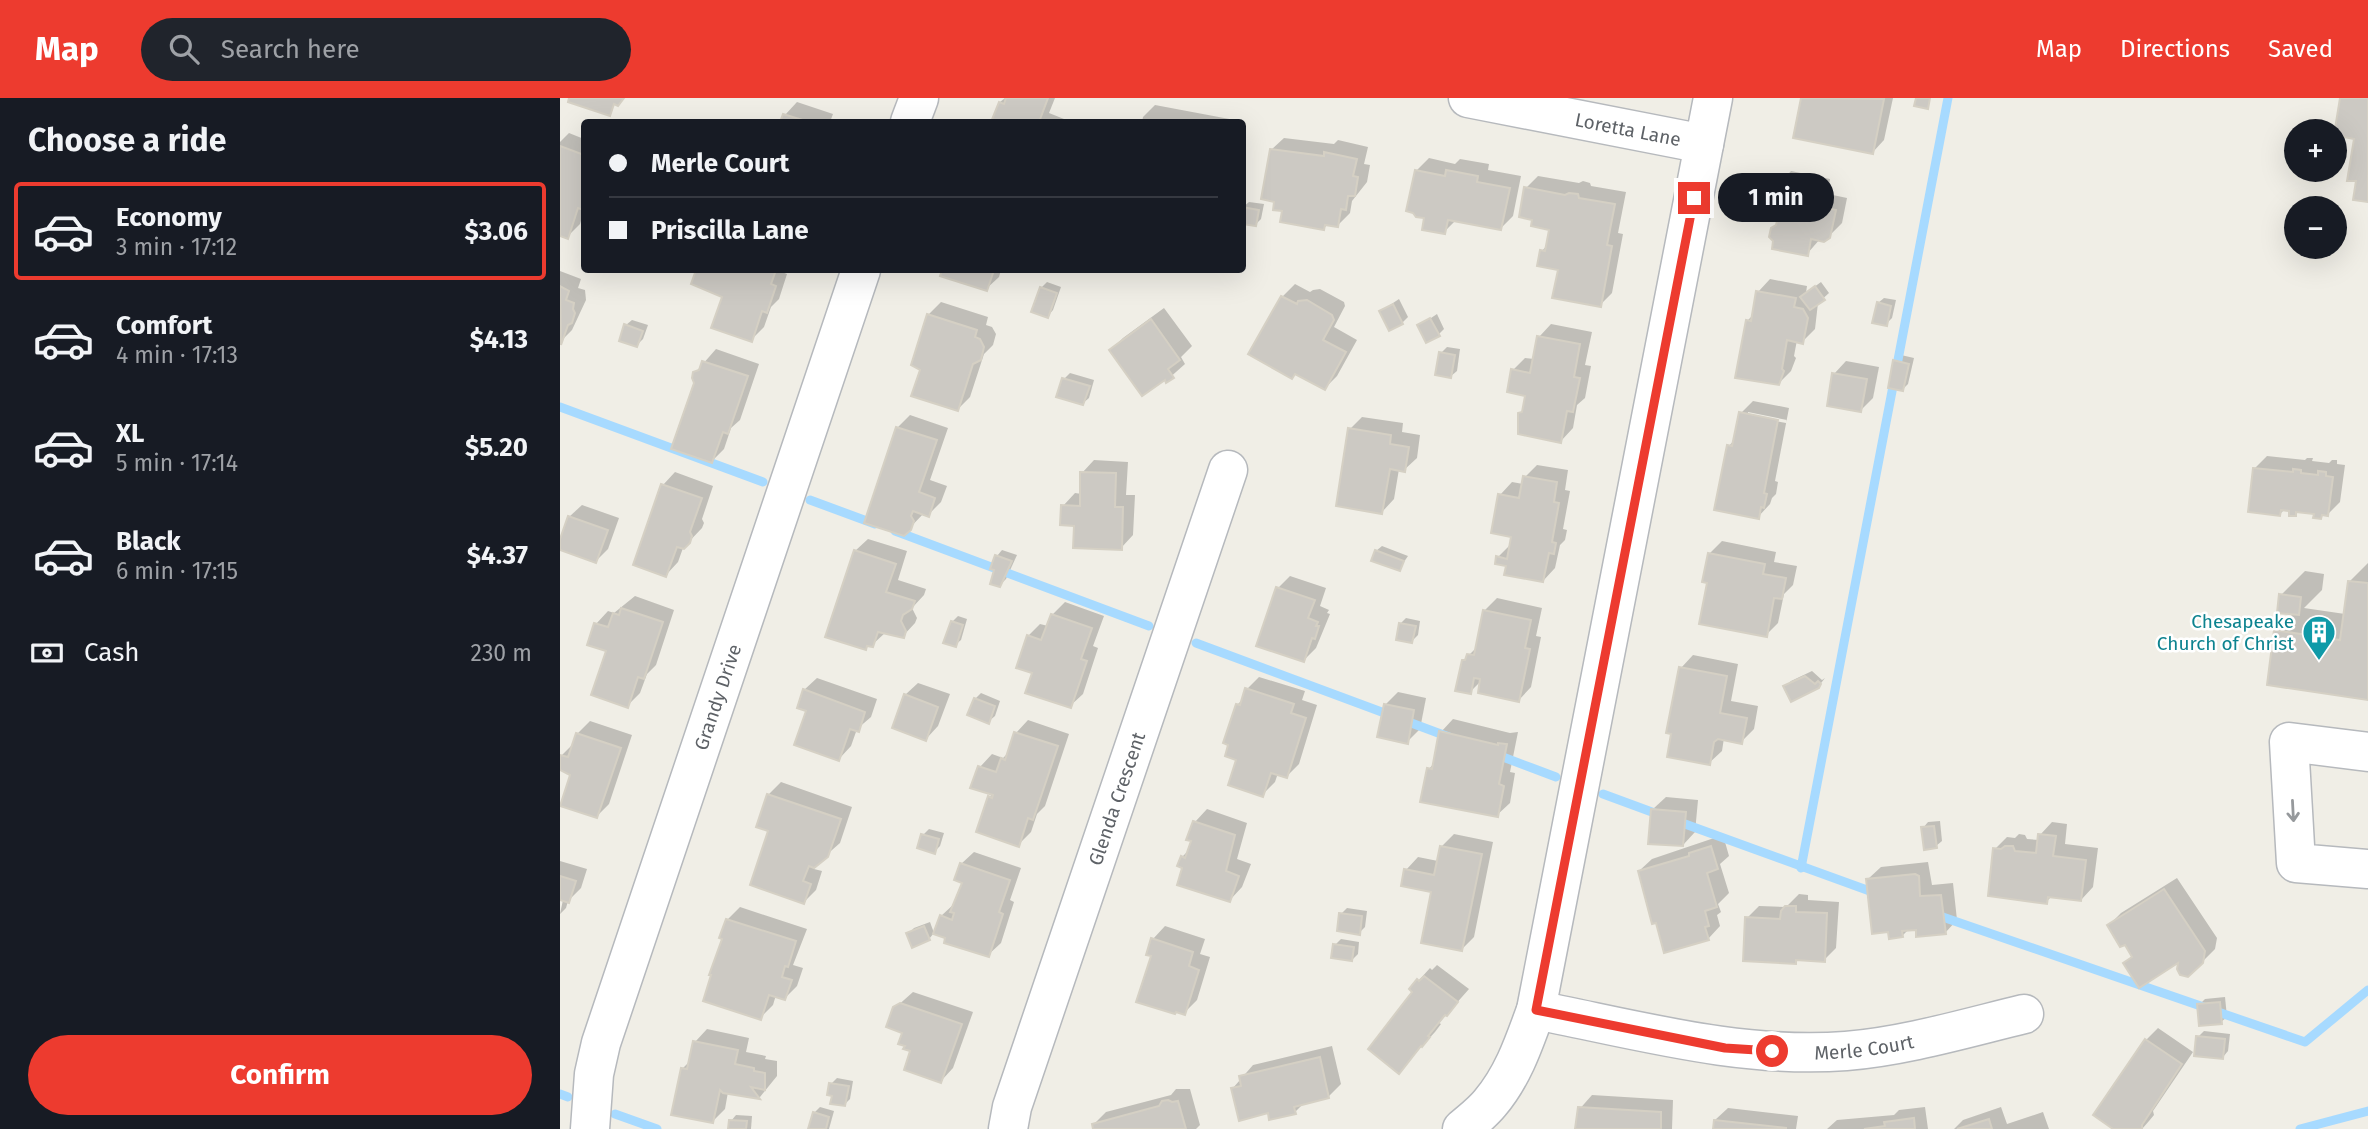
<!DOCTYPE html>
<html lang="en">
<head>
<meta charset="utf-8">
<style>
  body { margin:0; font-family:"Fira Sans",sans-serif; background:#20242c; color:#f1f3f6; height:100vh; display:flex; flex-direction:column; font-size:26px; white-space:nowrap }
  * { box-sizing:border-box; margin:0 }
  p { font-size:23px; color:#9ea1a6 }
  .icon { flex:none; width:38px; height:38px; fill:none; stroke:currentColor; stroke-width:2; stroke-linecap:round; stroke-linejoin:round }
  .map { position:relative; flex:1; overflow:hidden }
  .sheet { display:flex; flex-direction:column; background:#171b24; width:560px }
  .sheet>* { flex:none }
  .guide { position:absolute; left:21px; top:21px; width:665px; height:154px; border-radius:7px; box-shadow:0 7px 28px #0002; display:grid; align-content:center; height:154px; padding:0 28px; background:#171b24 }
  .tools { position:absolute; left:1724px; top:21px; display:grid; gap:14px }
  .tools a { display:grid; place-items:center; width:63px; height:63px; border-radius:50%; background:#171b24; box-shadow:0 7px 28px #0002; font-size:35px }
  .end { position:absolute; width:32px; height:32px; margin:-16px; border:9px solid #ed3b2f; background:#fff; box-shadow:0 0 0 4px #fff }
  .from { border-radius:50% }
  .bubble { position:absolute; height:49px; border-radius:24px; background:#171b24; box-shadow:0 7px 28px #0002; font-size:23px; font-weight:700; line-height:49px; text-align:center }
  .guide b { display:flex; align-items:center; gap:24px; height:66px; font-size:26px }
  .guide b+b { border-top:2px solid #363941 }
  .guide i { width:18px; height:18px; background:#f1f3f6 }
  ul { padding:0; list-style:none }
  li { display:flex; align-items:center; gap:21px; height:98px; margin:0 14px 10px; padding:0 14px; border:4px solid transparent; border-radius:7px }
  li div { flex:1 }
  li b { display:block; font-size:26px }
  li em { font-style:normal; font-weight:700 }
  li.on { border-color:#ed3b2f }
  li>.icon { width:63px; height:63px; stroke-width:1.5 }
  h2 { padding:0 28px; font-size:32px; line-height:84px }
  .pay { display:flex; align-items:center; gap:18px; height:77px; padding:0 28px; font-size:26px }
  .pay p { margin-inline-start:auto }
  .cta { display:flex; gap:14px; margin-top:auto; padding:14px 28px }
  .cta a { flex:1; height:80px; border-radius:42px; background:#ed3b2f; color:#fff; font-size:28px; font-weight:700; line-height:80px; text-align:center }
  header { display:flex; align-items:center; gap:42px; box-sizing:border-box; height:98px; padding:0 35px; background:#ed3b2f; color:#fff }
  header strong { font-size:33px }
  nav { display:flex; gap:38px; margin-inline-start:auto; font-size:24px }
  .search { width:490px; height:63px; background:#20242c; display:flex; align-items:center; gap:18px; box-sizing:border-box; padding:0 24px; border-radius:38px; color:#9ea1a6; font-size:26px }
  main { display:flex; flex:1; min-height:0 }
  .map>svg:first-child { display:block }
  .shadow { fill:#0003; fill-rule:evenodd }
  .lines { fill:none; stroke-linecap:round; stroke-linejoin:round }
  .stream { stroke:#a7daff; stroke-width:9 }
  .building { fill:#ccc9c3; stroke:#d5d0c4; stroke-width:2 }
  .minor-casing { stroke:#b6b9bd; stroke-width:41 }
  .minor { stroke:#fff; stroke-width:38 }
  .oneway { stroke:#96999c }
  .route { stroke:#ed3b2f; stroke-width:9 }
  .labels { text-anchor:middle; stroke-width:5; stroke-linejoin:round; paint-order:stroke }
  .street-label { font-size:19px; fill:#5e6267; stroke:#fff }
  .culture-label { font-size:19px; fill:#0d838f; stroke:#fff; text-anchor:end }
</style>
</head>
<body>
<header>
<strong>Map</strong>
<div class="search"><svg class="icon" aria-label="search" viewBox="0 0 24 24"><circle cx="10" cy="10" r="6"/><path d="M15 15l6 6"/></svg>Search here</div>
<nav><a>Map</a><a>Directions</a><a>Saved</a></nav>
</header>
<main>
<section class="sheet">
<h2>Choose a ride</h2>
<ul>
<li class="on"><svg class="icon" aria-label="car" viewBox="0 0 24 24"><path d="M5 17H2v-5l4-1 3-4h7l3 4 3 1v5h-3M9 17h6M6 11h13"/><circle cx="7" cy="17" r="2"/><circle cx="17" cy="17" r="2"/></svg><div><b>Economy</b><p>3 min · 17:12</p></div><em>$3.06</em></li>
<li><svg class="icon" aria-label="car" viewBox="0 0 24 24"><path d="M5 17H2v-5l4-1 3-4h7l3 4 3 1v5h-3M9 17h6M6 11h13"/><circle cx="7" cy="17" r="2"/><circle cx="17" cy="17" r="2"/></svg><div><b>Comfort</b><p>4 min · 17:13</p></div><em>$4.13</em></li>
<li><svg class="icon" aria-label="car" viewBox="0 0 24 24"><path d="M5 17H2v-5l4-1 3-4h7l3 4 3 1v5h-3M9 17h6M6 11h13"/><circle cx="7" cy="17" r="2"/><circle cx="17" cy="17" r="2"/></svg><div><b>XL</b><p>5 min · 17:14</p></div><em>$5.20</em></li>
<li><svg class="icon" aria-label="car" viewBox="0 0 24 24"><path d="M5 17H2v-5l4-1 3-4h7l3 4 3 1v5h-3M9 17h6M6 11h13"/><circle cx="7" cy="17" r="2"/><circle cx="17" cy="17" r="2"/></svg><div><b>Black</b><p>6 min · 17:15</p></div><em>$4.37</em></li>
</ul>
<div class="pay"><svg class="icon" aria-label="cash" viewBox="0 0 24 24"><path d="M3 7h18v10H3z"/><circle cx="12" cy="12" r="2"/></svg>Cash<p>230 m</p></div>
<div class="cta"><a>Confirm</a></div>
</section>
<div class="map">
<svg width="1808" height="1031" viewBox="0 0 1808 1031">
  <rect width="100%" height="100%" fill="#f0eee6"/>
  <g class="shadow">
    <polygon points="445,0 495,0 489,15 509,23 508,24 433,24 440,4"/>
    <polygon points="1243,0 1333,0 1324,42 1312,55 1235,39"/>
    <polygon points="237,4 273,16 270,24 222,24 225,17"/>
    <polygon points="595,7 680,23 680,24 582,24 583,19"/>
    <polygon points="9,35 24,41 24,113 20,126 8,138 0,136 0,44"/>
    <polygon points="724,40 774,46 778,42 808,49 804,66 810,67 807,84 792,103 790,115 777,128 768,126 764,130 724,111 711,52"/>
    <polygon points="869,60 895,66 900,61 929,66 928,72 961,78 953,118 941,130 896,122 884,134 866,119 856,73"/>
    <polygon points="1231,73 1270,81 1268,96 1287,100 1282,125 1269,138 1260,141 1247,156 1219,86"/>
    <polygon points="978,78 1019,85 1023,83 1030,85 1031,88 1066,94 1058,135 1063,136 1052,195 1040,207 982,153 988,146 991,131 966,90"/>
    <polygon points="689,104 704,106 701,121 696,126 683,109"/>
    <polygon points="138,172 223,172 222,174 227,176 219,201 211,209 204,229 191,242 164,198 133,185"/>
    <polygon points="384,172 441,172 439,179 426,191 382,177"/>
    <polygon points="0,173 21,181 18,190 25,192 26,202 12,232 0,244"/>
    <polygon points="1210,181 1247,188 1246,195 1261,184 1269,195 1258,205 1255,231 1242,244 1237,242 1234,258 1236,260 1231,273 1218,286 1187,223 1194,216 1198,194"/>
    <polygon points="487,184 501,189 493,212 488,218 481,190"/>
    <polygon points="735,186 750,194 753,192 760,191 784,204 785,208 774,229 797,242 777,278 765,290 737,275 732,279 690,256 722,199"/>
    <polygon points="1324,200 1336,202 1332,220 1326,226 1318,205"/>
    <polygon points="839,201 848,219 842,225 821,213"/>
    <polygon points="381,204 428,219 426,227 432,229 436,236 433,247 424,256 410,299 398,311 362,271 353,266 369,216"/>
    <polygon points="604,210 632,248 621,259 625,266 607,282 551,252 563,240"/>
    <polygon points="877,216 884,231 878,237 859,228"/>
    <polygon points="72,222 88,227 83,241 77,247 66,227"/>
    <polygon points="991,226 1032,234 1025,267 1031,268 1025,300 1017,307 1013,330 1001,343 965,312 967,296 953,272 965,260 974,261 979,239"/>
    <polygon points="887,249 900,251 897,273 891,278 881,255"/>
    <polygon points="156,251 199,266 180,322 171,330 164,351 152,363 135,275"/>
    <polygon points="1341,257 1354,260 1348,286 1343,291 1335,263"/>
    <polygon points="1286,263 1319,269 1313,300 1301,312 1274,276"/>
    <polygon points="510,275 534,282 529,300 523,305 504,281"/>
    <path d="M1193,303l36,7 -14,73 3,1 -2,12 -4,4 -2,6 -12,13 -29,-71 6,-7 6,-26zM1188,314l39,8 -1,3 -38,-7z"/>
    <polygon points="350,317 388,330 370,382 387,388 381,404 369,416 364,415 344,436 306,423 338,329"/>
    <polygon points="802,319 843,325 842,334 860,337 857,360 844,372 839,371 834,401 822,414 790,331"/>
    <polygon points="1707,358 1745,362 1747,360 1753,360 1752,363 1769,365 1772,362 1777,362 1777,366 1785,367 1780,404 1768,416 1764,415 1760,419 1756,415 1738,413 1735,416 1731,412 1725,411 1720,416 1695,370"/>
    <polygon points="534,362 568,364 566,397 575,397 573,437 561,450 516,426 503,408 515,395 522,396 522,375"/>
    <polygon points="977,367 1008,372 1005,392 1010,393 1003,431 1007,432 1005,442 1000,447 995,470 983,483 947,467 938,459 950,447 953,438 940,397 952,384 963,386 965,379"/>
    <polygon points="115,374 153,388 142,421 144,425 142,430 123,450 118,464 106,477 103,387"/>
    <polygon points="22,407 59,420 48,451 36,463 0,451 9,419"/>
    <polygon points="308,441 347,453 338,482 366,491 364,497 352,510 357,520 355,525 343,538 326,534 312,547 309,546 305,550 295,453"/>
    <polygon points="1162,443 1216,454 1214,464 1237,468 1233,487 1224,496 1218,525 1206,537 1149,484 1149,456"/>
    <polygon points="822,448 848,458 839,471 816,453"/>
    <polygon points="442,452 457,457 446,481 440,487 437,458"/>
    <polygon points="1808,465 1808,600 1716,533 1734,515 1721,497 1745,473 1764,476 1762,492 1744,510 1785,516 1790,483"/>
    <polygon points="730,478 766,490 760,508 769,512 767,515 770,516 756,550 744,562 718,490"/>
    <polygon points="75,498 114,512 96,567 87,576 80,595 68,607 48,552 36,526 48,513 54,515"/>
    <polygon points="937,500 982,510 976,538 981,539 971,589 959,602 922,582 910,594 903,563 918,548 925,512"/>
    <polygon points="505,504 544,518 533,548 538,550 523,596 510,608 474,574 468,538 480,526 488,528 492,517"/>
    <polygon points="398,518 407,521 401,542 395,547 392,524"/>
    <polygon points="846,520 860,523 858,537 852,543 840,526"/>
    <polygon points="1133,557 1178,566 1171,603 1198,608 1194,631 1181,644 1164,640 1162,653 1149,665 1121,570"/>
    <polygon points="1252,573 1262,582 1265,580 1258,589 1225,589 1231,583"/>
    <polygon points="699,579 745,593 742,602 757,607 739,666 727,678 718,675 715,684 702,697 671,646 677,607 684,600 687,591"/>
    <polygon points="257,580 317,601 311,619 297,631 291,648 279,661 248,612 244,592"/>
    <polygon points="358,585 390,596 378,628 366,641 345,597"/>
    <polygon points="838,594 866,600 860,631 847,644 825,607"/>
    <polygon points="421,595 440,603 435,618 429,623 415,601"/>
    <polygon points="893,621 950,635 958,634 950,674 955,675 950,705 937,717 869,671 875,664 881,634"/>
    <polygon points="468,622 509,636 485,708 477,716 471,734 458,747 429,699 433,696 420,669 432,656 443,660 449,654 456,635"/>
    <polygon points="30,623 72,637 49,706 37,718 12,676 0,670 2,657 14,645 17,636"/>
    <polygon points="221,684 292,709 280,745 256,766 254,771 262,773 256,792 244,804 210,732 198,728 209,696"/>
    <polygon points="1106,699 1138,702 1135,734 1123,747 1093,711"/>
    <polygon points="647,711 687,725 677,761 691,766 682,789 670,802 622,759 630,751 635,724"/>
    <polygon points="1380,723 1382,743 1376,748 1363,730 1368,724"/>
    <polygon points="1492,724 1507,726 1505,746 1538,750 1533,789 1521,802 1492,798 1486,804 1435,751 1447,739 1455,740 1459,736 1465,737 1467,741 1479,742 1480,737"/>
    <polygon points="369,731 384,735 380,748 374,754 359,749 363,737"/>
    <polygon points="894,736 933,744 914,839 902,851 873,792 846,772 858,759 878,763 881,749"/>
    <polygon points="1163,737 1169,758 1160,766 1169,795 1158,806 1161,814 1157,817 1160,828 1148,841 1079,773 1092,761"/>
    <polygon points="414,754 461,770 450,802 454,804 441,845 428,857 381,818 394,806 405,784 401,766"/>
    <polygon points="0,763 27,771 21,790 8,803 6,810 0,816 3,802 0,801"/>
    <polygon points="1368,764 1372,787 1393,785 1397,822 1385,835 1357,830 1349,831 1342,838 1308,781 1321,769"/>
    <polygon points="1617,780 1657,840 1655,851 1642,864 1565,865 1573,857 1565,844 1549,827 1561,815"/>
    <polygon points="1239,796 1248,797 1248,802 1279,804 1276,850 1264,862 1238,861 1235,864 1187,820 1199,808 1226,809"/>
    <polygon points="180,809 247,831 233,867 243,870 237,888 225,900 216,897 213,907 200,920 154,876 165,840 167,822"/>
    <polygon points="787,810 807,813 805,829 799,835 781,816"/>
    <polygon points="370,824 374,835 369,841 348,836 354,830"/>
    <polygon points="605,828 645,841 640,856 650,859 637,902 624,915 593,857 593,841"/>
    <polygon points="781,841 799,844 798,856 792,862 775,847"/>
    <polygon points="877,867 909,891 879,925 881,926 875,934 839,973 854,893 851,891 870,870 872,872"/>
    <polygon points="353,894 413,914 393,970 381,983 352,952 335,910"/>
    <polygon points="1665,899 1667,919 1661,924 1639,907 1645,901"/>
    <polygon points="1598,930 1633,954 1593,1013 1594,1017 1589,1023 1582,1031 1556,1031 1586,942"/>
    <polygon points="147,931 189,940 186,954 206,958 205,961 217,963 217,978 200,999 168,994 165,1011 153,1023 122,971 131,962 135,944"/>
    <polygon points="1644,933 1670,936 1668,953 1663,959 1638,939"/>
    <polygon points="772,948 781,986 769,998 745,1004 735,1014 710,1013 673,990 693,967"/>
    <polygon points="277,980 293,983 290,1001 284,1007 274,997 271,986"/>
    <polygon points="616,991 630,991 640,1027 636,1031 535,1031 533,1027 546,1014 611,997"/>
    <polygon points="1032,997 1113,1002 1112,1031 1016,1031 1017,1014"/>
    <polygon points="260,1009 274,1013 269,1031 250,1031 254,1015"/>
    <polygon points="1365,1009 1368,1031 1267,1031 1277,1022 1334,1017 1339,1012"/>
    <polygon points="1441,1009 1447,1026 1483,1014 1489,1031 1394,1031 1403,1022"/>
    <polygon points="1168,1010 1238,1018 1236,1031 1154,1031 1155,1022"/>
    <polygon points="176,1017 192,1018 191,1031 170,1031 171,1023"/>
  </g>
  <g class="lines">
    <g class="stream">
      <polyline points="0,309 203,384"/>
      <polyline points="250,402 315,426"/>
      <polyline points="335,433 589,528"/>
      <polyline points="636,545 889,639"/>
      <polyline points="935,656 996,679"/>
      <polyline points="1043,696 1100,717"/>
      <polyline points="1114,722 1318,796"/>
      <polyline points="1241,770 1388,0"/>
      <polyline points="1374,816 1745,944 1808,892"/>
      <polyline points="0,996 8,999"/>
      <polyline points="55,1016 97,1031"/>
      <polyline points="1740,1031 1808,1013"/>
    </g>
  </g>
  <g class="building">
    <polygon points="9,0 64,0 58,8 54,6 50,18 8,4"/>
    <polygon points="446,0 488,0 479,24 431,24 439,4 444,6"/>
    <polygon points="1241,0 1324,1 1313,56 1233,40"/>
    <polygon points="1356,0 1370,0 1368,11 1354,8"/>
    <polygon points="1780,0 1808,0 1808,104 1793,102 1796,83 1787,83 1794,41 1774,37"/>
    <polygon points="223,16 249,24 220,24"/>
    <polygon points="0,48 24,57 24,112 18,110 8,141 0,138"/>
    <polygon points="710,51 764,58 764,54 797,61 793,78 798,79 795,98 788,98 786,112 781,111 778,129 765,127 764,132 720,124 722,113 713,112 714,104 701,101"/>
    <polygon points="855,72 885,78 886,72 918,78 917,84 950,90 941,132 888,122 885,136 862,132 864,120 856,119 853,115 846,113"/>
    <polygon points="1217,85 1259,93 1256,108 1276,112 1270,140 1264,144 1251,141 1248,158 1212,151 1213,143 1209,139 1211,130 1216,127 1217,123 1210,122"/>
    <polygon points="964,89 1005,97 1009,95 1018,96 1019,100 1055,106 1047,147 1052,148 1041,209 992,200 998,172 977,168 980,152 985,153 989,132 971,128 972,122 959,119"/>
    <polygon points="682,109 699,112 696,128 682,126"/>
    <polygon points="136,172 216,172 211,186 216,188 207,215 202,213 192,244 151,230 162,199 131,186"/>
    <polygon points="382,172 434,172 427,193 380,178"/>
    <polygon points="0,188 9,193 6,202 14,205 13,211 15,215 12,225 8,227 1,247"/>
    <polygon points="1255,188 1265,202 1250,212 1240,199"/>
    <polygon points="480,189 497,195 488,220 471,214"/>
    <polygon points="1196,193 1236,200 1234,209 1243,211 1248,220 1243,246 1227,242 1222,271 1224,273 1219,287 1175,280 1186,222 1191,223"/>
    <polygon points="721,198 737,206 738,203 747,202 772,217 774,222 763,242 786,254 765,292 735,276 732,281 688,256"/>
    <polygon points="1317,204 1331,208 1327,228 1312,225"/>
    <polygon points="833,206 843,226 829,233 819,213"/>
    <polygon points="367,216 417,232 415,239 420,241 424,249 421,262 413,266 398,313 351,298 360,272 351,267"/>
    <polygon points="870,220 880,238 866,245 857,227"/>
    <polygon points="591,221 620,262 608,271 614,280 606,285 605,282 582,298 549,252"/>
    <polygon points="64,226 83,233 77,249 59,243"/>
    <polygon points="977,238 1020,246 1014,279 1020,280 1013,314 1007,313 1001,345 958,336 958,315 962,314 965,298 947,294 951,271 970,275"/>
    <polygon points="879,254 895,257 891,280 875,277"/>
    <polygon points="1333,262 1349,266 1343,293 1328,290"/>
    <polygon points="142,263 188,278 168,336 163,334 152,365 111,351 134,285 132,280 133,274 139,272"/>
    <polygon points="1272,275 1307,281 1301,314 1267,308"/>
    <polygon points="502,280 530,288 523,307 496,299"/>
    <polygon points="1179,314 1218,322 1204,395 1207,396 1204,410 1201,409 1199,421 1154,412 1167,347 1172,348"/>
    <polygon points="336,329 377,342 359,394 375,400 369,419 353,413 351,418 354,423 351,432 344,438 304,425"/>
    <polygon points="788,330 831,337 830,346 849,349 845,374 830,371 822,416 776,408"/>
    <polygon points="1693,370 1733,374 1733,371 1741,372 1741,375 1758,377 1758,373 1766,374 1766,378 1773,379 1768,418 1762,417 1761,421 1753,420 1754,416 1736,414 1736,418 1729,418 1729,413 1721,412 1720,418 1688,414"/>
    <polygon points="520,374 556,375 555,409 563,409 562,452 513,450 514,428 500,427 501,407 520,408"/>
    <polygon points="963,378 997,384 994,404 999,405 992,444 996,445 994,456 989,455 983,484 944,477 946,468 935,466 936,458 947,461 951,439 931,435 938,396 959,400"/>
    <polygon points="101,386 142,400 130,434 132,438 130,445 124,451 117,449 106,479 73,467"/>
    <polygon points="8,418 48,432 36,465 0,452 0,441"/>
    <polygon points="294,452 336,466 326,494 355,503 352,511 343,517 341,523 346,533 344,540 318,534 313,549 307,548 306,552 265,539"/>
    <polygon points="815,452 844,463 840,473 811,463"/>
    <polygon points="1148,455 1205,466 1203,476 1226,480 1222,501 1214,500 1207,539 1139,526 1147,485 1142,484"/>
    <polygon points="435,457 452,463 440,489 430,486 434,472 430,471"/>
    <polygon points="1788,483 1808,485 1808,602 1707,587 1714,532 1780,542"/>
    <polygon points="716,489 755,502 748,520 758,524 756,528 759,528 755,541 752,540 744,564 696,548"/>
    <polygon points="1719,496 1741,499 1739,517 1717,515"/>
    <polygon points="61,510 103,524 84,581 78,579 68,610 31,597 46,553 27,547 34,525 48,529 53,515 59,517"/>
    <polygon points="923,512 971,522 965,550 970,551 959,604 918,595 920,581 914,580 911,596 895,593 902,562 905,562 907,556 914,557"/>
    <polygon points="491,516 532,530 521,561 527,563 511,610 465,595 472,575 456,570 467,537 481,542"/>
    <polygon points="391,523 403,527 396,549 383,545"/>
    <polygon points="839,525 856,528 852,545 836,542"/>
    <polygon points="1119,569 1167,578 1160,615 1187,620 1182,646 1158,641 1154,644 1150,667 1107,659 1111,636 1106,635"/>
    <polygon points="1245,578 1255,586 1258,583 1261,586 1259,590 1231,604 1223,588"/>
    <polygon points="685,590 734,606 731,615 746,620 727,680 711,675 703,699 668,687 676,662 665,658 668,647 663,645 676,606 680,607"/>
    <polygon points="243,591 305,614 299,634 290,631 279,663 234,647 246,613 237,610"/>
    <polygon points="344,596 378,609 366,643 332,630"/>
    <polygon points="414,600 435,608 429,626 407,617"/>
    <polygon points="824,606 854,612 848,646 817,639"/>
    <polygon points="879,633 938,647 938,645 947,646 939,686 944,688 938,719 860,704 867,670 872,671"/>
    <polygon points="454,634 498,648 473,722 468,720 459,749 416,734 428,698 432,700 433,697 410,690 418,668 436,674 441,660 445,662"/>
    <polygon points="16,635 61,650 37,720 0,708 10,677 0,672 0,657 8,659"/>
    <polygon points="207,696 281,721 268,759 254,770 249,768 243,783 251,786 244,806 190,787 208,733 196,729"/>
    <polygon points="1091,711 1126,714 1123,748 1088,746"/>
    <polygon points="633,723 675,737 666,773 679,778 670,804 617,787 622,770 617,768 621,758 625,760 631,743 626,742"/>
    <polygon points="1374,728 1377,750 1364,752 1361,729"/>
    <polygon points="361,736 379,741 375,756 357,750"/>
    <polygon points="1478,736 1496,738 1493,758 1526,762 1521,803 1488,799 1487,806 1428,798 1433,750 1441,751 1445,748 1453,748 1455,753 1476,755"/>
    <polygon points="880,748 922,756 902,853 861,845 871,794 841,788 844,771 874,777"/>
    <polygon points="1151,748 1158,771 1147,775 1157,809 1145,813 1149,828 1145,829 1149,842 1104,855 1096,825 1092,826 1078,773 1129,758 1129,755"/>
    <polygon points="400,765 450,782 439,814 443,816 429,859 384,845 385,840 373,836 380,817 392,822 394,815 390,814 402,785 394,782"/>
    <polygon points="1355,776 1359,778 1360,798 1381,797 1386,836 1356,839 1356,832 1342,833 1343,839 1329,841 1328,834 1312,836 1306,781"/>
    <polygon points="0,778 16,783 9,805 0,802"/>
    <polygon points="1604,791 1645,853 1643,865 1628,879 1620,877 1617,871 1618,865 1579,890 1563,865 1572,859 1565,847 1560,849 1547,827"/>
    <polygon points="1225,808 1236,808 1236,814 1267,815 1265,864 1236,862 1236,866 1183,863 1185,819 1220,821 1221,813"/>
    <polygon points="779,815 802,818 800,837 777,833"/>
    <polygon points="166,821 236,843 228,869 225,868 222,879 232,882 225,902 209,897 201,922 143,903 151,877 149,877 162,841 159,840"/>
    <polygon points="364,828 370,842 352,850 346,835"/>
    <polygon points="591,840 633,854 629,868 639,872 625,917 616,914 615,916 576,904 591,858 586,857"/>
    <polygon points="773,846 794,849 792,863 771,860"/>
    <polygon points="864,878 898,904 887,918 885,917 868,938 870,939 862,949 861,948 839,976 808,951 852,894 849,891 857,881 859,883"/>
    <polygon points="1660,904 1662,926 1639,928 1637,906"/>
    <polygon points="340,905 402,926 381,985 344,972 350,953 343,951 345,948 338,946 342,935 326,929 333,909"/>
    <polygon points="1636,938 1665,941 1663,961 1634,958"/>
    <polygon points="1585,941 1622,966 1582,1027 1582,1031 1553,1031 1533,1017"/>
    <polygon points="133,943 178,952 175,966 194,970 194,973 205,975 205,992 191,989 200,1001 163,995 160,992 153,1025 111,1017 121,970 127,971"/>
    <polygon points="760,959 769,1000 734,1009 736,1016 709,1022 708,1015 679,1023 671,990 681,988 679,978"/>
    <polygon points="269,985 289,988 285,1008 270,1006 272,998 267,997"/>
    <polygon points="608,1002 612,1004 618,1003 626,1031 533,1031 532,1026 599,1008 602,1003"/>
    <polygon points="1018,1009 1101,1014 1101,1031 1015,1031"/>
    <polygon points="253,1014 269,1019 266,1031 248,1031"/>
    <polygon points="1354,1020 1355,1031 1304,1031 1325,1028 1324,1024"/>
    <polygon points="1429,1021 1432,1031 1397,1031"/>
    <polygon points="169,1022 187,1023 186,1031 168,1031"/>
    <polygon points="1154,1022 1226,1030 1226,1031 1153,1031"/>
  </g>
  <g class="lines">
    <defs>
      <g id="minor">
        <path id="s1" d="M908,0l236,46"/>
        <polyline points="350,24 359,0"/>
        <polyline points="1808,654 1729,644 1736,765 1808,771"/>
        <path id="s2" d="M976,912c102,20 205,49 310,41 60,-5 120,-23 178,-37"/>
        <path id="s3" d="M30,1031l4,-55 7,-31 260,-773"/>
        <path id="s4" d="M448,1031l4,-22 216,-637"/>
        <path d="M902,1031c9,-8 20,-16 28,-26 23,-27 34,-60 46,-93l177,-912"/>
      </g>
    </defs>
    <use href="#minor" class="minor-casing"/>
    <use href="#minor" class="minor"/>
  </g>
  <defs><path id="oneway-shaft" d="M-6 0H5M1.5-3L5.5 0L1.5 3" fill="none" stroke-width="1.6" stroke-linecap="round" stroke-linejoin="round" transform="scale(1.75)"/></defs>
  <use class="oneway" href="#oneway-shaft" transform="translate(1733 713) rotate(87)"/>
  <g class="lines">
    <polyline class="route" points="1134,100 976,912 1165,950 1212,953"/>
  </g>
  <defs>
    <symbol id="building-pin" viewBox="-11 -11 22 30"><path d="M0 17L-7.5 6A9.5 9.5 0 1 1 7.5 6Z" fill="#0f9aa8" stroke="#fff"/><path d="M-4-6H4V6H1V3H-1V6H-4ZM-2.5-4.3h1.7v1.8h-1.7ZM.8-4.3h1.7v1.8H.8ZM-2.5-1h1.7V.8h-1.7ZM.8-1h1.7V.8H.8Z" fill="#fff"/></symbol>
  </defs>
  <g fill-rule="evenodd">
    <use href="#building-pin" x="1740" y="515" width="38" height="52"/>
  </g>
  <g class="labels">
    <g class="street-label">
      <text dy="7" stroke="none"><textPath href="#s1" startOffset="163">Loretta Lane</textPath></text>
      <text dy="7" stroke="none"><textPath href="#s3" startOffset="452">Grandy Drive</textPath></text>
      <text dy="7" stroke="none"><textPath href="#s4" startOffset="348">Glenda Crescent</textPath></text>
      <text dy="7" stroke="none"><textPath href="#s2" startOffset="332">Merle Court</textPath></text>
    </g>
    <g class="culture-label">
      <text x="1734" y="530">Chesapeake<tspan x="1734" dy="22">Church of Christ</tspan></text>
    </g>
  </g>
</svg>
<div class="tools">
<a>+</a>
<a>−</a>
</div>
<i class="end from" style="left:1212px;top:953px"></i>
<i class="end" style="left:1134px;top:100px"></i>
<div class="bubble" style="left:1158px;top:75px;width:116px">1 min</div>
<div class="guide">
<b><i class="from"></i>Merle Court</b>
<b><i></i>Priscilla Lane</b>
</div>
</div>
</main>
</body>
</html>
